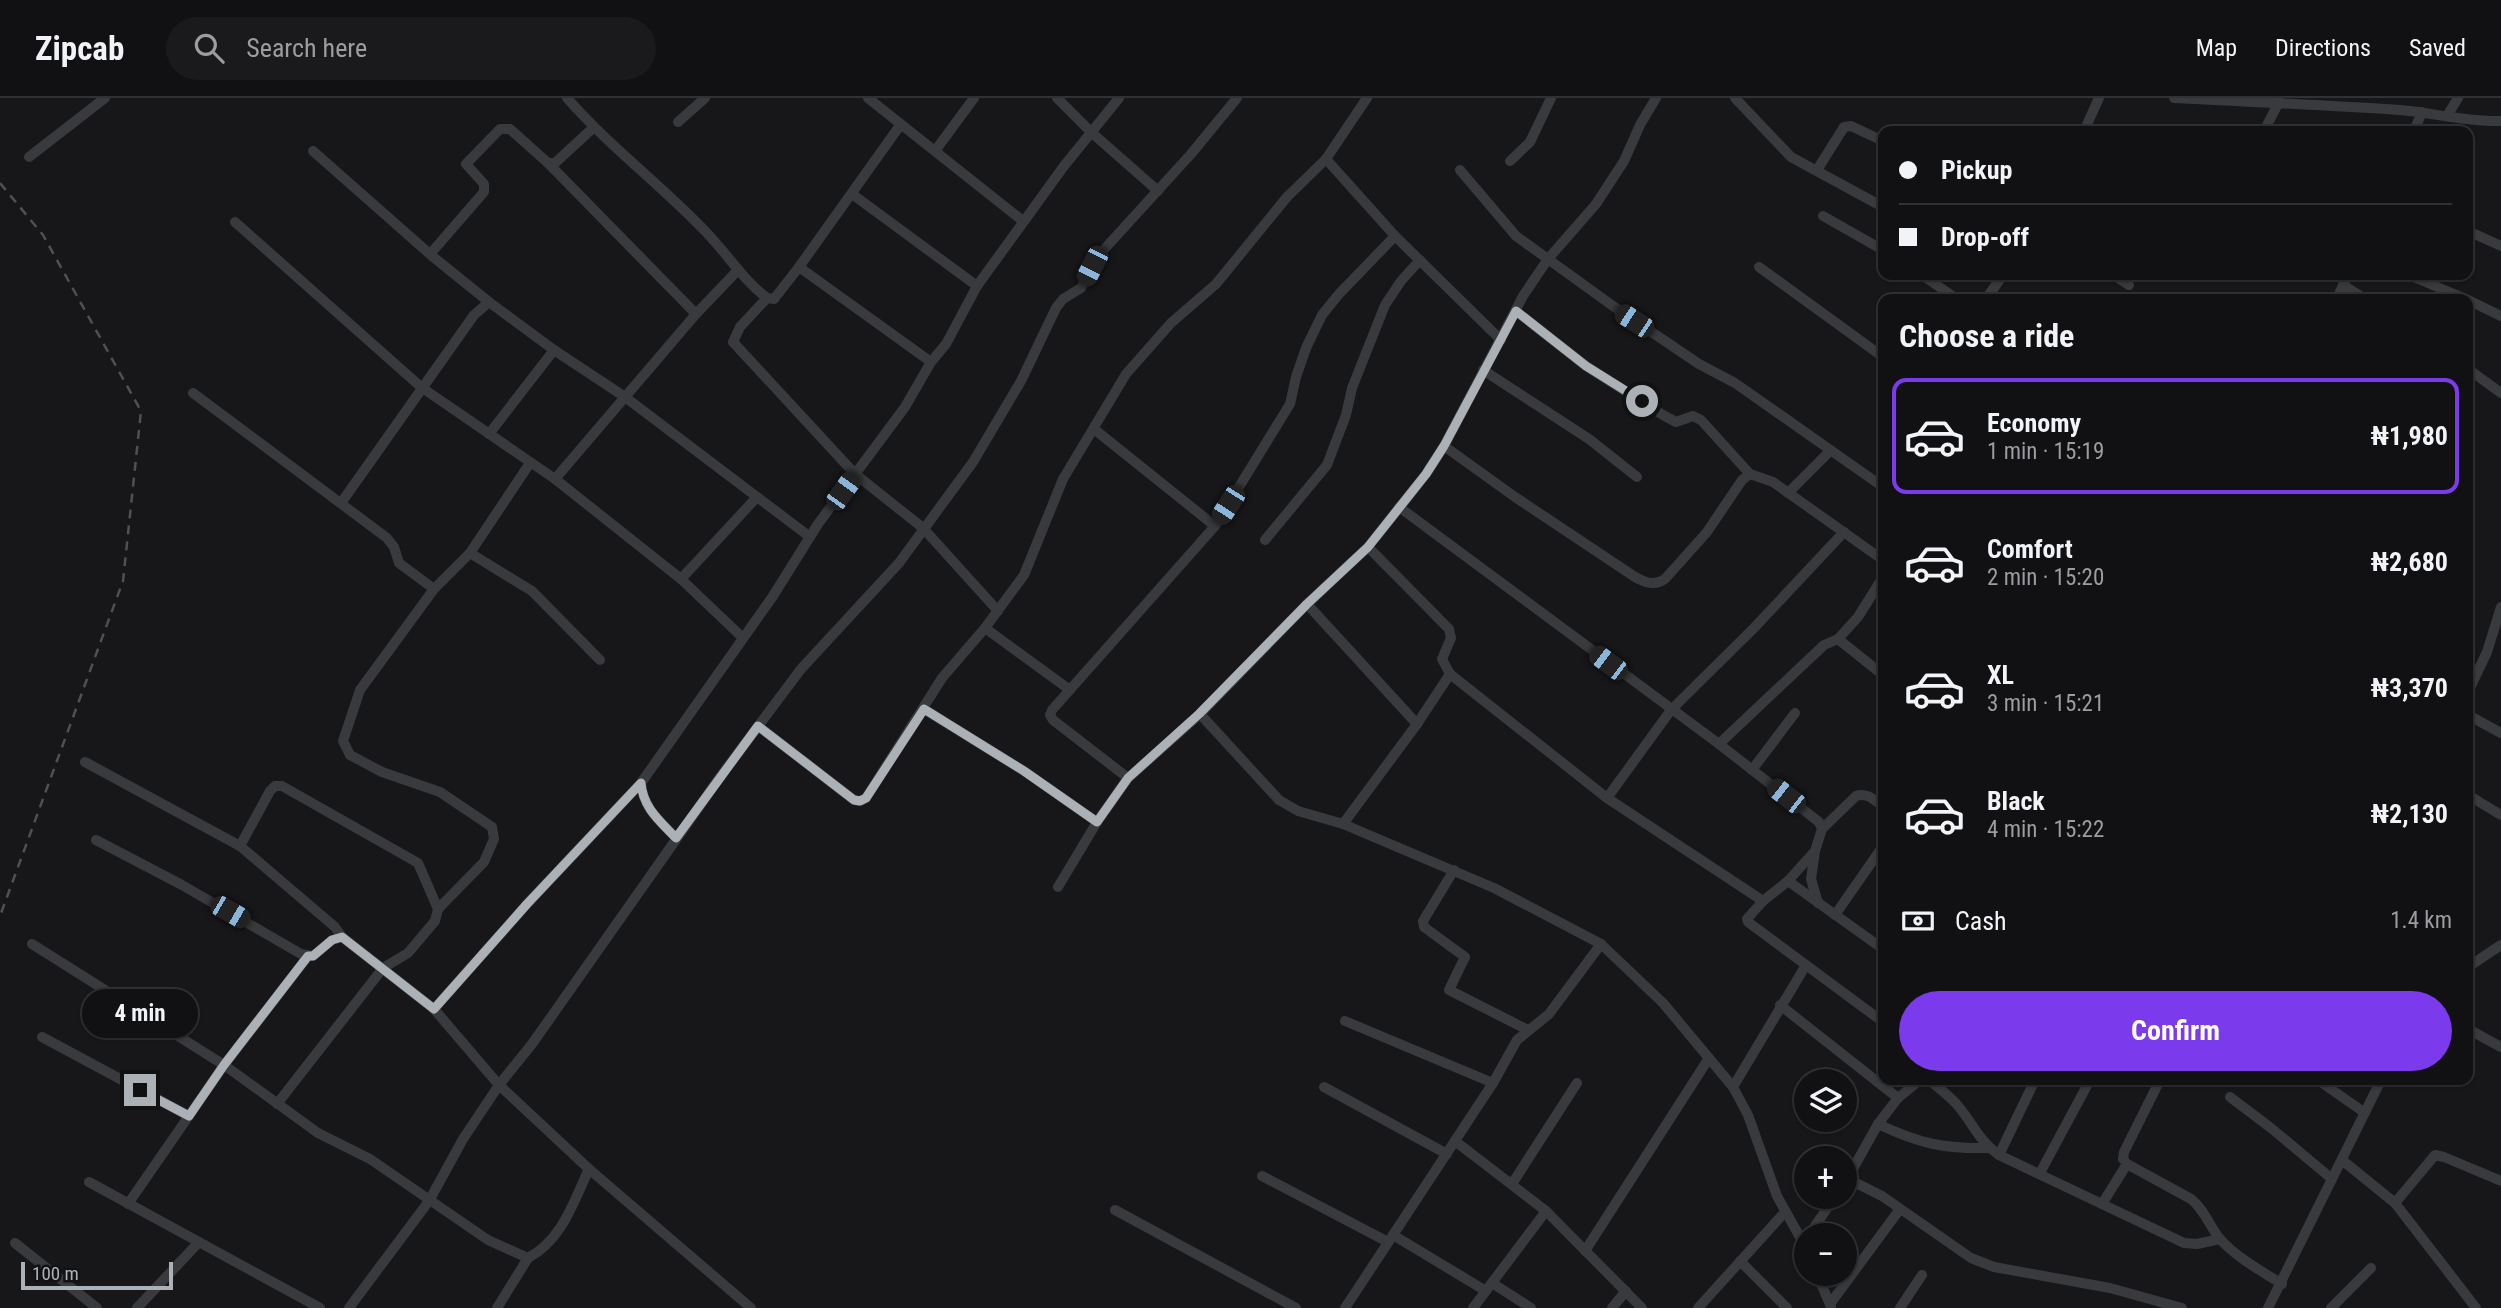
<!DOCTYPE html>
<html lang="en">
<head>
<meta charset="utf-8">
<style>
  body { margin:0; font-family:"Roboto Condensed",sans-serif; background:#1a1a1c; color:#f1f3f6; height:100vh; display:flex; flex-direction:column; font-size:26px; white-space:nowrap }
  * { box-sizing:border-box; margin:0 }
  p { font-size:23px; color:#9c9da0 }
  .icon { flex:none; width:38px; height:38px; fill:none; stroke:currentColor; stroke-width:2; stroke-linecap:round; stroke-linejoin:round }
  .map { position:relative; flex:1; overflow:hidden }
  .panel { position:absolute; left:1878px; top:196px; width:595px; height:791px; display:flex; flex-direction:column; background:#111113; border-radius:14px; box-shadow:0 2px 5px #0004,0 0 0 2px #303133 }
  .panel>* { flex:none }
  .banner { position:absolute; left:1878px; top:28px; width:595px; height:154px; border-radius:14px; box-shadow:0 2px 5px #0004,0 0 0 2px #303133; display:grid; align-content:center; height:154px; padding:0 21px; background:#111113 }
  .fabs { position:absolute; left:1794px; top:971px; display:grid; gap:14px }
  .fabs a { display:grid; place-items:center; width:63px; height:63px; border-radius:50%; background:#111113; box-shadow:0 2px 5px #0004,0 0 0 2px #303133; font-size:35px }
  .scale { position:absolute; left:21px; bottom:18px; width:152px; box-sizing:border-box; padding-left:7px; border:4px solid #abb1b7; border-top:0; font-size:19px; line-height:24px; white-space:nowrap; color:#abb1b7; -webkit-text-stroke:5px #121214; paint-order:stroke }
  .end { position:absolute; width:32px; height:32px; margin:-16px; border:9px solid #abb1b7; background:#111; box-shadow:0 0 0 4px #111 }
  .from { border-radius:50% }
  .bubble { position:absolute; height:49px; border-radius:24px; background:#111113; box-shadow:0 2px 5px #0004,0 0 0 2px #303133; font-size:23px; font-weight:700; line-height:49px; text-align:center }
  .car { position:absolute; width:21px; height:42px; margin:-21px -10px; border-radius:9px; box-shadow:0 0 5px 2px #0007; background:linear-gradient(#222 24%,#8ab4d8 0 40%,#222 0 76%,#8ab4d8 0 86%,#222 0) }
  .banner b { display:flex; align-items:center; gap:24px; height:66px; font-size:26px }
  .banner b+b { border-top:2px solid #303133 }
  .banner i { width:18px; height:18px; background:#f1f3f6 }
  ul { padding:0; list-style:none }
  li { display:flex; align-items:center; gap:21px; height:116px; margin:0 14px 10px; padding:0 7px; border:4px solid transparent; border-radius:14px }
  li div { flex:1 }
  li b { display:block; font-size:26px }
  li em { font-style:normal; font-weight:700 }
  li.current { border-color:#7c3aed }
  li>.icon { width:63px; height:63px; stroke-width:1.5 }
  h2 { padding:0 21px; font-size:32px; line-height:84px }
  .pay { display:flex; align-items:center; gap:18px; height:77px; padding:0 21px; font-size:26px }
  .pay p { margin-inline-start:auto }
  .cta { display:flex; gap:14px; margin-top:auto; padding:14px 21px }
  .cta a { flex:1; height:80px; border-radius:42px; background:#7c3aed; color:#fff; font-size:28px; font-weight:700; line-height:80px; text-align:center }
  header { display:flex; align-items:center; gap:42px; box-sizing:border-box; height:98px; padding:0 35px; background:#111113; border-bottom:2px solid #303133 }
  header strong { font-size:33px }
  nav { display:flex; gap:38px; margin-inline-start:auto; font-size:24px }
  .search { width:490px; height:63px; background:#1a1a1c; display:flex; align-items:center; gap:18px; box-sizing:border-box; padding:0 24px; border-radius:38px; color:#9c9da0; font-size:26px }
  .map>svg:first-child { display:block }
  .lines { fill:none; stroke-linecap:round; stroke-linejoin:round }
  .minor { stroke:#383a3d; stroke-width:10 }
  .rail { stroke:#4e5054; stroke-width:2.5; stroke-dasharray:9 7; stroke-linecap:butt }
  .route { stroke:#abb1b7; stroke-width:9 }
</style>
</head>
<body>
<header>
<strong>Zipcab</strong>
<div class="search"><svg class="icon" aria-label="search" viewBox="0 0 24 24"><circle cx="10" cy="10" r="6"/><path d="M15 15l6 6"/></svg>Search here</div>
<nav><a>Map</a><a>Directions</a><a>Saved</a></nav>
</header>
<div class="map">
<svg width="2501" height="1210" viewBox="0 0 2501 1210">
  <rect width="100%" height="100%" fill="#171719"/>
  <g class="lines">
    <g class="minor">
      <path d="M567,0c42,48 93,86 137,132 22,22 38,49 63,68"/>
      <polyline points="868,0 1023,123"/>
      <polyline points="1057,0 1091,34 1158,93"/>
      <polyline points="1735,0 1791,59 1883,109"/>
      <path d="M2174,0c76,4 151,7 226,12 34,3 67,12 101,11"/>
      <polyline points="2447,18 2458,0"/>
      <polyline points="678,24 705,0"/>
      <polyline points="2084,33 2099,0"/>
      <polyline points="2264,33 2279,4"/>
      <polyline points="2414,33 2422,14"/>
      <polyline points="313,53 432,158 489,204 554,252 625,299 696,216 738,172"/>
      <polyline points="935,53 974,0"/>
      <polyline points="29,59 105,0"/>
      <polyline points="1326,61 1395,138 1501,242"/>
      <polyline points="1510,63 1530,44 1551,0"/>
      <polyline points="548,65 696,216"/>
      <polyline points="1460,72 1516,138 1613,208 1699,266 1735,285 1883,389"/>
      <polyline points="1817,72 1844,29 1851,28 1883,43"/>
      <polyline points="852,96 977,188"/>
      <polyline points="1823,118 1883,152"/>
      <polyline points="235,124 421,289 555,381 681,481 743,540"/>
      <polyline points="2468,133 2501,148"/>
      <polyline points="431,155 484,94 484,86 466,66 500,31 510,31 548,65 555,65 593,30"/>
      <polyline points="799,169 901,26"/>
      <polyline points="1759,169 1883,259"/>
      <polyline points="1922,177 1957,201"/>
      <polyline points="2114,177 2129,187"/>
      <polyline points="2349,177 2343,187 2365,201"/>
      <polyline points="2409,177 2466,201"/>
      <polyline points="1986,201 2003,177"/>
      <polyline points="2337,201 2343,187"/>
      <polyline points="2468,202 2501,218"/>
      <polyline points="1516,213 1586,268 1663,317 1676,324 1693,318 1701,322 1750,376 1773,384 1883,462"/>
      <polyline points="931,264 799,169 774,201 767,200 740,229 733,244 855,376 923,430 998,513"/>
      <polyline points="2468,271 2501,295"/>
      <polyline points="1483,272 1589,341 1637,379"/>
      <polyline points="193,295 387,440 394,449 399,465 434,491"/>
      <polyline points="1094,331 1215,428"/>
      <polyline points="489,336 554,252"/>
      <path d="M1444,348l71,51 120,80c11,6 20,9 30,2l42,-47 35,-52 8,-6"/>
      <polyline points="555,381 625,299 810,439"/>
      <polyline points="1788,395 1830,353"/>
      <polyline points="341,405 474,217 489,204"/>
      <polyline points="1399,409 1719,646 1819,724 1822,731"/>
      <polyline points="1265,442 1327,367 1346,317 1352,290 1385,207 1401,183 1420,162"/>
      <polyline points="1368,449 1449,531 1451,540 1442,561 1450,576 1607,700 1763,803"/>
      <polyline points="470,455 532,493 600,562"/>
      <polyline points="681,481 757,399"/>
      <polyline points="1307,506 1417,626"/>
      <polyline points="985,530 1070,592"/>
      <polyline points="1838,541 1883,577"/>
      <polyline points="2468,594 2487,554 2501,509"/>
      <polyline points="924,611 1024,673 1097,724"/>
      <polyline points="1200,616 1279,702 1298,713 1343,726 1494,790 1601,846 1663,905 1733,989 1748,1017 1777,1098 1806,1150"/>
      <polyline points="2468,617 2501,635"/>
      <polyline points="758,628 854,702 860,703 866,700 942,580 985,530 1024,477 1063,381 1126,276 1171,225 1216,186 1287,99 1326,61 1367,0"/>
      <polyline points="1719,646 1824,547 1838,541 1858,519 1883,479"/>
      <polyline points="85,664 240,748 335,829 342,839"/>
      <polyline points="1752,672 1795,615"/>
      <polyline points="1128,680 1053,622 1050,617 1052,612 1215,428 1290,306 1296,279 1306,250 1322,217 1339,196 1395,138"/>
      <polyline points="641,685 527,806 434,911 499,987 589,1071 751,1210"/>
      <polyline points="2468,697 2501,717"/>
      <polyline points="1607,700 1671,612 1754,530 1844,434"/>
      <path d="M1883,708c-9,-6 -16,-14 -27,-10l-34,33 -7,22 -27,30 -25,20 -16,18 1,3 135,100"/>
      <polyline points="1343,726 1417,626 1450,576"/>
      <path d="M676,740c-16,-17 -33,-30 -35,-55l132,-187 45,-72 87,-117 26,-45 15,-18 31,-58 87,-120 55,-68"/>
      <polyline points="96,742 182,787 301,856 313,858 332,842 342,839 434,911"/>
      <polyline points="240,748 270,693 275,688 282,688 418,765 438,811 435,823 408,855 383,870 277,1006"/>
      <polyline points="1815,753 1811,781 1818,805"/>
      <polyline points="1454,772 1423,823 1424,829 1465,859 1449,892 1528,932"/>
      <polyline points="1788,783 1883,851"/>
      <polyline points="1058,789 1097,724 1128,680 1200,616 1307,506 1368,449 1426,376 1444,348 1523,198 1548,161 1596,106 1624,63 1640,27 1656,0"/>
      <polyline points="438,811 484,764 494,741 492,729 440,694 382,674 350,657 343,643 360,592 434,491 470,455 530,365"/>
      <polyline points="1835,817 1883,748"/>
      <path d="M32,846l192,121 94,68 52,26 118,81 40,18c34,-18 45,-55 61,-89"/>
      <polyline points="2468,869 2501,847"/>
      <polyline points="1780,907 1898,1000"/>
      <polyline points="1345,923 1493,985"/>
      <polyline points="2468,931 2501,949"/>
      <polyline points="42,939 189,1018"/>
      <path d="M1929,982c10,8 22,17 30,27 14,17 21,35 40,48l185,88 13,1 23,-5"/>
      <path d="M2160,982l-36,72 -1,7 4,5 64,35c14,11 18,27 29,40 16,18 41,32 62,45"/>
      <polyline points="2318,982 2365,1015"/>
      <polyline points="1324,989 1447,1056"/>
      <polyline points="1733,989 1806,867"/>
      <polyline points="2230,999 2271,1030 2332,1081"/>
      <path d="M1878,1026c40,19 65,25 110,24"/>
      <polyline points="1455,1043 1546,1113 1642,1210"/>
      <polyline points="1999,1057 2035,982"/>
      <polyline points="2342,1062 2395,1105 2435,1057 2444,1059 2501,1083"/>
      <polyline points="2040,1075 2090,982"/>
      <polyline points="1262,1078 1388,1144"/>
      <polyline points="1848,1081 1882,1098 1971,1160 1994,1169 2110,1190 2182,1210"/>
      <polyline points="89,1084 320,1210"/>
      <polyline points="1845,1085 1878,1026 1898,1000 1920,982"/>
      <polyline points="1512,1086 1577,985"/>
      <polyline points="2395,1105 2476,1210"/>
      <polyline points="128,1106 224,967 308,858"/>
      <polyline points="2102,1106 2127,1066"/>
      <polyline points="1115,1112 1296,1210"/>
      <polyline points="1393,1137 1486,1193"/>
      <polyline points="1808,1138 1835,1099"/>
      <polyline points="15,1145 97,1210"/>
      <polyline points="1585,1153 1709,960"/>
      <polyline points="1740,1163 1787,1210"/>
      <polyline points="1817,1176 1831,1209"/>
      <polyline points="1492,1185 1531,1210"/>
      <polyline points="1830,1206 1900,1111"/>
      <polyline points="137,1210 199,1144"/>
      <polyline points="349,1210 429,1103 463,1041 499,987 532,946 720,679 801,571 899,465 973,364 1021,283 1056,210 1063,201 1081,190 1098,158 1191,56 1237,0"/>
      <polyline points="497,1210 528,1160"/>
      <polyline points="1345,1210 1493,985 1517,942 1549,916 1601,846"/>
      <polyline points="1473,1210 1546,1113"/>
      <polyline points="1612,1210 1626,1193"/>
      <polyline points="1698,1210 1785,1114"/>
      <polyline points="1900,1210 1922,1177"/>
      <polyline points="2268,1210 2381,982"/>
      <polyline points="2331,1210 2371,1170"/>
    </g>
    <polyline class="rail" points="0,85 43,137 141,313 123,483 0,818"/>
  </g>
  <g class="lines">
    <path class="route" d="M140,992l49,26 35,-51 84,-109h5l19,-16 10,-3 92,72 93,-105 114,-121c2,25 19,38 35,55l82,-112 96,74 6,1 6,-3 58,-89 100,62 73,51 31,-44 71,-64 108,-110 61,-57 58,-73 18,-28 72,-135 70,55 56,35"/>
  </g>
</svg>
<div class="fabs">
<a><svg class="icon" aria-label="layers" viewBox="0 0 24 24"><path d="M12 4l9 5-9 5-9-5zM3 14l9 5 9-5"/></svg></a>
<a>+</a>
<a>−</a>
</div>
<div class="scale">100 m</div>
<i class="end from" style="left:1642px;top:303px"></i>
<i class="end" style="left:140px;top:992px"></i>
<div class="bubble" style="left:82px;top:891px;width:116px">4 min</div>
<i class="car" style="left:1092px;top:168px;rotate:207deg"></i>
<i class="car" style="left:1634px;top:223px;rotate:303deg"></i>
<i class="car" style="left:843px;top:393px;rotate:36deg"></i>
<i class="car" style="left:1228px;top:407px;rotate:213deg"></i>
<i class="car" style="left:1608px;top:565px;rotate:307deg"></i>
<i class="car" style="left:1786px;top:698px;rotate:308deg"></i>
<i class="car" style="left:230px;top:814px;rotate:120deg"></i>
<div class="banner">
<b><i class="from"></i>Pickup</b>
<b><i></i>Drop-off</b>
</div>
<section class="panel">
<h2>Choose a ride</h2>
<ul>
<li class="current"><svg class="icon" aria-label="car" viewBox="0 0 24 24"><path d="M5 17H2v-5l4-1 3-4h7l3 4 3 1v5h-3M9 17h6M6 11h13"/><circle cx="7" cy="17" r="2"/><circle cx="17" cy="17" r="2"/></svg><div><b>Economy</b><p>1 min · 15:19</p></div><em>₦1,980</em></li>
<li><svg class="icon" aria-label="car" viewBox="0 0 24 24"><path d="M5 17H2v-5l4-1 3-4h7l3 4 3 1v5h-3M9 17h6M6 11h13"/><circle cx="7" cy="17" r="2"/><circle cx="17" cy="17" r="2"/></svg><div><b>Comfort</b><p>2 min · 15:20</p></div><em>₦2,680</em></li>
<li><svg class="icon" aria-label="car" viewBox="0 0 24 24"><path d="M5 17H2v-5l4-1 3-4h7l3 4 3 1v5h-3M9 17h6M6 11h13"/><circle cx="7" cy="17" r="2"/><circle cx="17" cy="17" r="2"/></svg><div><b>XL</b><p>3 min · 15:21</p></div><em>₦3,370</em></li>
<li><svg class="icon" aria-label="car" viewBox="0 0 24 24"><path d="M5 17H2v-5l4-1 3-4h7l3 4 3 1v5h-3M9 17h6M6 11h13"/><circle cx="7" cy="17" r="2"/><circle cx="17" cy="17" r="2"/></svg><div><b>Black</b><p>4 min · 15:22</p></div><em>₦2,130</em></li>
</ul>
<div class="pay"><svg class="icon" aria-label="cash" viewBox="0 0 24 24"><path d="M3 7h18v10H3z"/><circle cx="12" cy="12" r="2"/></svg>Cash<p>1.4 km</p></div>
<div class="cta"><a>Confirm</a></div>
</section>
</div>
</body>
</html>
